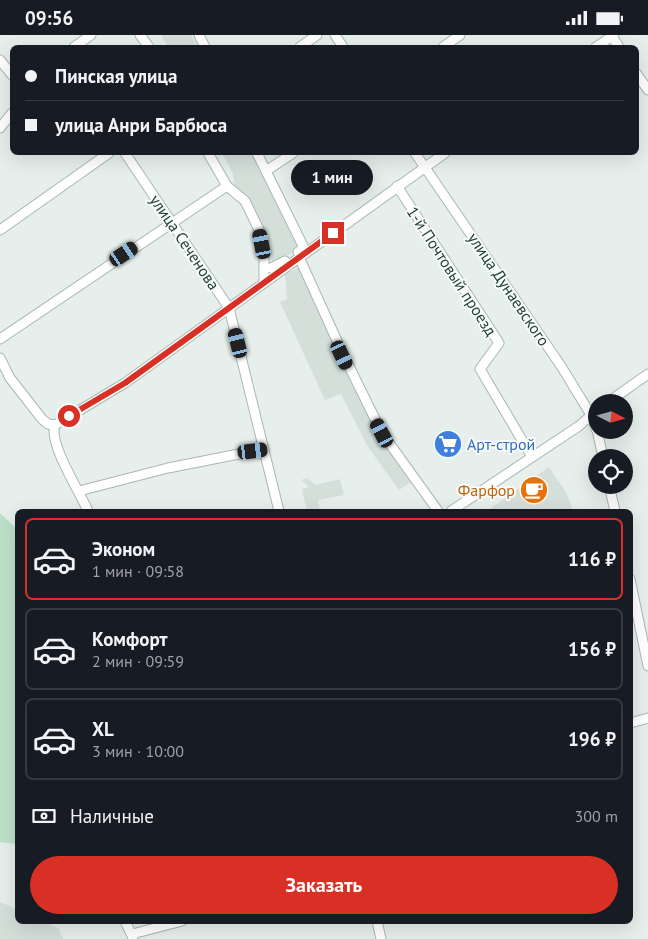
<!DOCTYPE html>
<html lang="ru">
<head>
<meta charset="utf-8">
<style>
  body { margin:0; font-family:"PT Sans",sans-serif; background:#20242c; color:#f1f3f6; height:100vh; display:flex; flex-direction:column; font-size:19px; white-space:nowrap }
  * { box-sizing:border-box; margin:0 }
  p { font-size:16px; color:#9ea1a6 }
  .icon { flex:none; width:28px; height:28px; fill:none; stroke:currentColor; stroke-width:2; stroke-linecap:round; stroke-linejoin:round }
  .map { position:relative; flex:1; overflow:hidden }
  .details { position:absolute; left:15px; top:474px; width:618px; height:415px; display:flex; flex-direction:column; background:#171b24; border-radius:8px; box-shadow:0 5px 20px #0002 }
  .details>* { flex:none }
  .top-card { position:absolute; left:10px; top:10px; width:629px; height:110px; border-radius:8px; box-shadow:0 5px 20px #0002; display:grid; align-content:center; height:110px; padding:0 15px; background:#171b24 }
  .needle { width:32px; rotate:96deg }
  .tools { position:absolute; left:588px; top:359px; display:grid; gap:10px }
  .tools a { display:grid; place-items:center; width:45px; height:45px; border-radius:50%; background:#171b24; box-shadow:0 5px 20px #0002; font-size:25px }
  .end { position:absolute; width:22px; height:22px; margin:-11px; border:6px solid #d93025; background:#fff; box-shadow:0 0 0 2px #fff }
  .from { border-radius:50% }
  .bubble { position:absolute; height:35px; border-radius:18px; background:#171b24; box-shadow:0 5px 20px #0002; font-size:16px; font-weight:700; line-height:35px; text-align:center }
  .car { position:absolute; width:15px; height:30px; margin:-15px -8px; border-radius:6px; box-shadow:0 0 4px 1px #0007; background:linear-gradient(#222 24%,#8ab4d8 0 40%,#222 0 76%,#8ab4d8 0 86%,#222 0) }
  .top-card b { display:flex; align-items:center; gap:18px; height:48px; font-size:19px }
  .top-card b+b { border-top:1px solid #363941 }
  .top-card i { width:12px; height:12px; background:#f1f3f6 }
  ul { padding:9px 0 0; list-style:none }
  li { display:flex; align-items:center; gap:15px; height:82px; margin:0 10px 8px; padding:0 5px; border:2px solid #363941; border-radius:8px }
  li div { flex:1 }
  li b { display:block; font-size:19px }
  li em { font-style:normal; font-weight:700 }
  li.current { border-color:#d93025 }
  li>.icon { width:45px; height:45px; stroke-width:1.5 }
  .pay { display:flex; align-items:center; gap:12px; height:55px; padding:0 15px; font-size:19px }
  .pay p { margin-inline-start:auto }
  .action { display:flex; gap:10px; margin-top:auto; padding:10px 15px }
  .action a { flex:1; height:58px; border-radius:30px; background:#d93025; color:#fff; font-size:20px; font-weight:700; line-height:58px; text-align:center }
  .status { display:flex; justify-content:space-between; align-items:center; height:35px; padding:0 25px; background:#171b24; direction:ltr }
  .status svg { height:14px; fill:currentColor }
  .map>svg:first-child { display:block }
  .built { fill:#d4dfda }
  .green { fill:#bfe0c8 }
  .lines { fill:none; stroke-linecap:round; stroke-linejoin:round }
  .minor-casing { stroke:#a8b8b2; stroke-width:11 }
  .minor { stroke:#fff; stroke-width:9 }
  .route { stroke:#d93025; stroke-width:6 }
  .labels { text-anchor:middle; stroke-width:4; stroke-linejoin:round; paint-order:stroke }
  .street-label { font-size:16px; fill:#24423a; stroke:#f7fbf9 }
  .shop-label { font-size:16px; fill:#366cbe; stroke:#f7fbf9; text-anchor:start }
  .food-label { font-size:16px; fill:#c56008; stroke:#f7fbf9; text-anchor:end }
</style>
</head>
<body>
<div class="status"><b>09:56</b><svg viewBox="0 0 49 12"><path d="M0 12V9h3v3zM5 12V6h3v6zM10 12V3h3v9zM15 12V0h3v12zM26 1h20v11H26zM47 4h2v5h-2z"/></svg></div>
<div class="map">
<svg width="648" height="904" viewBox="0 0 648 904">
  <rect width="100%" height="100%" fill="#e6efeb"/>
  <g class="built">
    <polygon points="161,0 191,0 197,12 168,12"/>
    <polygon points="222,118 251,118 299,214 273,228 234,151 233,139"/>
    <polygon points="300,232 339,324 381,406 411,447 399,455 368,412 341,359 325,365 280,267 287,264 285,239"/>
    <polygon points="549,432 567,459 573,476 487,476"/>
    <polygon points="307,443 316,450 340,444 344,460 318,465 320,476 307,476 302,454 309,452 301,445"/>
    <polygon points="0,867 17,874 18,886 43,886 59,894 63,904 0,904"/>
  </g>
  <polygon class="green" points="0,478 17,494 17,809 0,807"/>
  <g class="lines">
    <defs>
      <g id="minor">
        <polyline points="140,0 149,12"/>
        <polyline points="199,0 205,12"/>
        <polyline points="335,0 343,12"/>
        <polyline points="611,0 619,12"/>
        <polyline points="74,12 91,0"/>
        <polyline points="300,12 317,0"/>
        <polyline points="443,12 460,0"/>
        <polyline points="596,12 614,0"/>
        <polyline points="0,25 12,40"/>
        <polyline points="636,38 648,55"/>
        <polyline points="0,93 12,78"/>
        <polyline points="125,118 229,273 279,476"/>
        <polyline points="208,118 227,151 245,166 261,199 264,220 264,248"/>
        <polyline points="257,118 304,213 298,217"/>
        <polyline points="415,118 561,331 591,380 596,394"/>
        <polyline points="266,136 293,118"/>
        <polyline points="397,151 499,308 480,334 532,422"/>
        <polyline points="0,195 109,118"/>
        <polyline points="299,222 343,319 382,398 438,476"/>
        <polyline points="271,233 285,226"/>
        <polyline points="0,304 227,151"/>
        <polyline points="0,323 10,343 42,384 48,389 55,390"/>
        <polyline points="607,368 648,339"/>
        <polyline points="55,390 125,348 445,118"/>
        <path d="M55,390c-7,18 25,67 33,86"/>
        <polyline points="597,395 603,422"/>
        <polyline points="609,450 615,476"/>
        <polyline points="79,456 168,433 264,414"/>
        <polyline points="451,476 579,391 596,376"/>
        <polyline points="630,544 648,631"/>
        <polyline points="630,688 648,683"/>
        <polyline points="125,886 133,903"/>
        <polyline points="377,886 381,904"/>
        <polyline points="132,899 182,886"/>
      </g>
    </defs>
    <use href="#minor" class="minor-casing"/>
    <use href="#minor" class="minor"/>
  </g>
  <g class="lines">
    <polyline class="route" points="69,381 125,348 333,198"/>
  </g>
  <defs>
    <symbol id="supermarket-disc" viewBox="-11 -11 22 22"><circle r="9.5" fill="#3f7fe0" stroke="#f7fbf9"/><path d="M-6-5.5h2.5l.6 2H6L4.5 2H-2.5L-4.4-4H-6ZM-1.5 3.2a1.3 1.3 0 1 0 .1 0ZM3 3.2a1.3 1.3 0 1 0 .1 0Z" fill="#fff"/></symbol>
    <symbol id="cafe-disc" viewBox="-11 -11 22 22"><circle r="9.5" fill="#e8710a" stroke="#f7fbf9"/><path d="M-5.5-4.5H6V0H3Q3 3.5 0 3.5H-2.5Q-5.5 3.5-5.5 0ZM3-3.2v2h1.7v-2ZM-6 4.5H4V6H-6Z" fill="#fff"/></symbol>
  </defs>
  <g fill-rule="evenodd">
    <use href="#supermarket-disc" x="432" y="393" width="32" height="32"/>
    <use href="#cafe-disc" x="518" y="439" width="32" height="32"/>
  </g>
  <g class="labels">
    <g class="street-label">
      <text transform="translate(185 207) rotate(56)" y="6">улица Сеченова</text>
      <text transform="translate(452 236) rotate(57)" y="6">1-й Почтовый проезд</text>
      <text transform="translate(509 254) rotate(56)" y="6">улица Дунаевского</text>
    </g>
    <g class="shop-label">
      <text x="467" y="415">Арт-строй</text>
    </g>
    <g class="food-label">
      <text x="515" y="461">Фарфор</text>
    </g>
  </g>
</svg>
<div class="tools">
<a><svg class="needle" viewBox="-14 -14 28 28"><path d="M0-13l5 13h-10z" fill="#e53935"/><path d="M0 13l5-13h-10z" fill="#9ea1a6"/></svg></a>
<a><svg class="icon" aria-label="locate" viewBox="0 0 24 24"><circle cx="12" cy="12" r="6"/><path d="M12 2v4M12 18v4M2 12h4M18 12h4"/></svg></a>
</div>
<i class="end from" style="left:69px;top:381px"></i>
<i class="end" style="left:333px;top:198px"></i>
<div class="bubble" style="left:291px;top:125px;width:82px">1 мин</div>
<i class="car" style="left:262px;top:209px;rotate:349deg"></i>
<i class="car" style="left:124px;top:219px;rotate:56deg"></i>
<i class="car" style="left:238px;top:308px;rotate:346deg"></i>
<i class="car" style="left:342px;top:320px;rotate:155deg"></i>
<i class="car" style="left:382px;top:398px;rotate:332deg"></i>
<i class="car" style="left:253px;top:416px;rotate:83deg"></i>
<div class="top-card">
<b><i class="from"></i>Пинская улица</b>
<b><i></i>улица Анри Барбюса</b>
</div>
<section class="details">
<ul>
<li class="current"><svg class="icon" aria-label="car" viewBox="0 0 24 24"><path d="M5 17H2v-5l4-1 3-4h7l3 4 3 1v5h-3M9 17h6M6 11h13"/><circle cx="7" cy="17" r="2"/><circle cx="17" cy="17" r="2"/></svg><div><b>Эконом</b><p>1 мин · 09:58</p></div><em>116 ₽</em></li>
<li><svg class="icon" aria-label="car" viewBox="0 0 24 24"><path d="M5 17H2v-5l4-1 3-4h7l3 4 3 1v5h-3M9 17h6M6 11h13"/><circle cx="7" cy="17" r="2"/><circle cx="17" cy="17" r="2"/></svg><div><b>Комфорт</b><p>2 мин · 09:59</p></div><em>156 ₽</em></li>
<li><svg class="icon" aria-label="car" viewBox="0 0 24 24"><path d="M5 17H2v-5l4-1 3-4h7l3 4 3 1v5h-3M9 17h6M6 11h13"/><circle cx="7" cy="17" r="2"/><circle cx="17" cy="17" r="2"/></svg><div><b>XL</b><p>3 мин · 10:00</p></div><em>196 ₽</em></li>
</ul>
<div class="pay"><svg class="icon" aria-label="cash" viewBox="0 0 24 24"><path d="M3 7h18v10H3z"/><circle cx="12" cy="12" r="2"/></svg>Наличные<p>300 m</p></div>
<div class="action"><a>Заказать</a></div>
</section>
</div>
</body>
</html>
